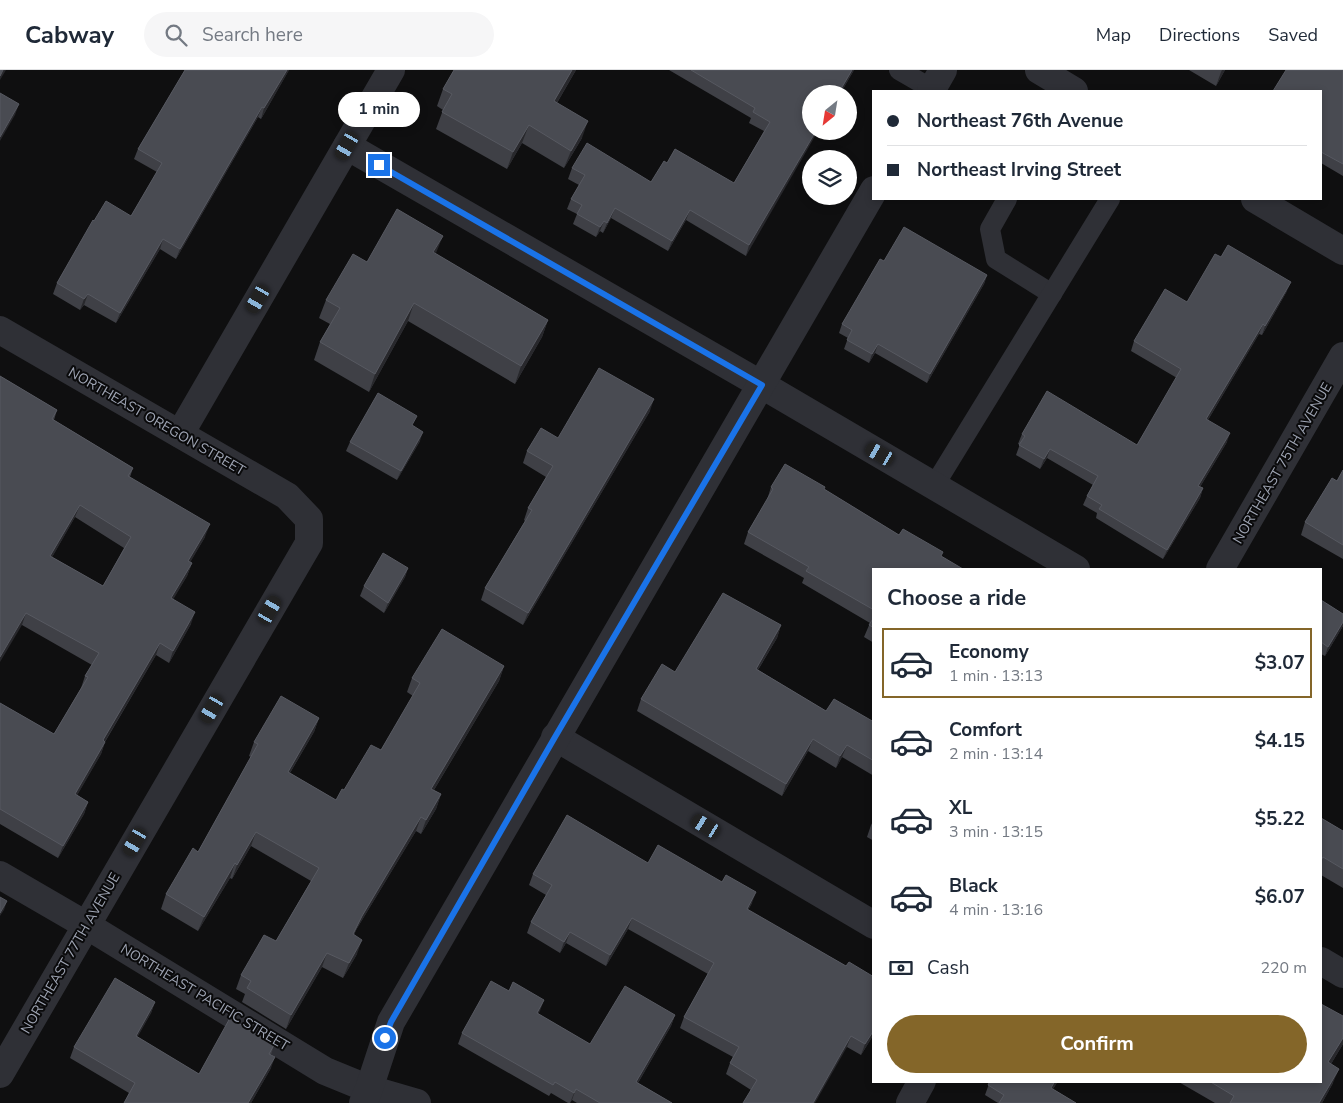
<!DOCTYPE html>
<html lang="en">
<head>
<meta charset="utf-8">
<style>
  body { margin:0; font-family:"Nunito Sans",sans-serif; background:#f6f6f7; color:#1f2937; height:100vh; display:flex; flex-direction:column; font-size:19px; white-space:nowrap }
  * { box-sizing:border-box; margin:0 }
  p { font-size:16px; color:#747a83 }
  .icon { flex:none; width:28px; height:28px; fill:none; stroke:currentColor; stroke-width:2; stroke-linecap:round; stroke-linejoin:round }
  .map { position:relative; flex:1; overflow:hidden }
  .drawer { position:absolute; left:872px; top:498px; width:450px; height:515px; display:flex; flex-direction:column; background:#fff; border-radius:0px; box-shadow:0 2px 8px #0003 }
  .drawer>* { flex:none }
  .top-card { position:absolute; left:872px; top:20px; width:450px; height:110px; border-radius:0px; box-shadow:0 2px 8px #0003; display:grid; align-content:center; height:110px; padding:0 15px; background:#fff }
  .needle { width:32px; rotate:210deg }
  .controls { position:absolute; left:802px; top:15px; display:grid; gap:10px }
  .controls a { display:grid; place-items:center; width:55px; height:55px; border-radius:50%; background:#fff; box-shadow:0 2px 8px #0003; font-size:25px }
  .end { position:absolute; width:22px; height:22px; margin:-11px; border:6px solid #1a73e8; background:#fff; box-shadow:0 0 0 2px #fff }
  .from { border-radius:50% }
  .bubble { position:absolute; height:35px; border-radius:18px; background:#fff; box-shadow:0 2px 8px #0003; font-size:16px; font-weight:700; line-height:35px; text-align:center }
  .car { position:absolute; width:15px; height:30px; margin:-15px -8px; border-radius:6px; box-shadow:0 0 4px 1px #0007; background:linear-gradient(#222 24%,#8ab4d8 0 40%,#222 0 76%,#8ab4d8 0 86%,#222 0) }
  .top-card b { display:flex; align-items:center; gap:18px; height:48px; font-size:19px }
  .top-card b+b { border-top:1px solid #e0e1e3 }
  .top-card i { width:12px; height:12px; background:#1f2937 }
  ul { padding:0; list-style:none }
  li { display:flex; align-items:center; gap:15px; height:70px; margin:0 10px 8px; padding:0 5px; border:2px solid transparent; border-radius:0px }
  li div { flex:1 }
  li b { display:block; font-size:19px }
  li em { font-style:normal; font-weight:700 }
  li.selected { border-color:#846629 }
  li>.icon { width:45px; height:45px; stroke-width:1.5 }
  h2 { padding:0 15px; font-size:22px; line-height:60px }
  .pay { display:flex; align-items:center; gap:12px; height:55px; padding:0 15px; font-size:19px }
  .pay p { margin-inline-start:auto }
  .button { display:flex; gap:10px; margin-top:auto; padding:10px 15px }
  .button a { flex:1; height:58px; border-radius:30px; background:#846629; color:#fff; font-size:20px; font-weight:700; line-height:58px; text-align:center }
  header { display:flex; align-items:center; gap:30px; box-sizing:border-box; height:70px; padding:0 25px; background:#fff; border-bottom:1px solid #e0e1e3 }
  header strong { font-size:24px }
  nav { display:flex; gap:28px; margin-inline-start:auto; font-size:18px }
  .search { width:350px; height:45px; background:#f6f6f7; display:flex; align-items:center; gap:12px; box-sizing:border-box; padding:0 18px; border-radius:28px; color:#747a83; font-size:19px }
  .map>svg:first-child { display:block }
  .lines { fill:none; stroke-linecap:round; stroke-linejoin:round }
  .lane { stroke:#2f3036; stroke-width:20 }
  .street { stroke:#2f3036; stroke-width:28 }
  .wall { fill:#3f4046; fill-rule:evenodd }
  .shaded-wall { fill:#28282c }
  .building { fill:#494b52; stroke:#575961; fill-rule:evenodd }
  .route { stroke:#1a73e8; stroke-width:6 }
  .labels { text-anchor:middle; stroke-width:4; stroke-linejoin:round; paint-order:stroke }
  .street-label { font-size:14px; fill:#9ea4b3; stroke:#0a0a0b }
</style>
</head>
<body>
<header>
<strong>Cabway</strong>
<div class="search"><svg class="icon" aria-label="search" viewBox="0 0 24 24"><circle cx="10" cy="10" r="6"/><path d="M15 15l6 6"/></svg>Search here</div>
<nav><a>Map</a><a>Directions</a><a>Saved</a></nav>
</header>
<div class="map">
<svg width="1343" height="1033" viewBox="0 0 1343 1033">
  <rect width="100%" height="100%" fill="#0f0f10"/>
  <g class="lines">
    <g class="lane">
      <polyline points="899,0 932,19"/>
      <polyline points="1007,129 990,159 996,189 1052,224"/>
      <polyline points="934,416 1110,129"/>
    </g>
    <g class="street">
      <polyline points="1039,0 1074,21"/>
      <polyline points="931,21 943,0"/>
      <polyline points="347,76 762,315 1076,499"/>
      <polyline points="1255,129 1343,181"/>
      <polyline points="0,260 287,426 309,449 309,473 0,1004"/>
      <polyline points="180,364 391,0"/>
      <polyline points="1220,499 1343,286"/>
      <polyline points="555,667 874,855"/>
      <polyline points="0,805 86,855 325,1001 369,1019 417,1033"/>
      <polyline points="1321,891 1343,904"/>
      <polyline points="363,1033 369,1019 391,952 874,120"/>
      <polyline points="910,1033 922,1011"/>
    </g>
  </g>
  <g class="wall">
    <polygon points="185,0 289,0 261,49 258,47 176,189 160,179 116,253 84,235 80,240 53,224 57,213 94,151 131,146 157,102 134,89 138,79"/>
    <polygon points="454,0 576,0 557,33 582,68 564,98 522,73 507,99 436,59 443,40 437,36 443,19"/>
    <polygon points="669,0 854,0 840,24 811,24 746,186 686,150 668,181 611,148 603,163 600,161 596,167 573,154 577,144 567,139 571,129 579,115 568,109 572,98 651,112 667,93 734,113 764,61 749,53 751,48"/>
    <polygon points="1189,0 1225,0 1216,16"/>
    <polygon points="1343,0 1343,106 1321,93 1321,21"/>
    <polygon points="436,184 548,250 542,267 515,314 408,251 369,322 314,290 320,272 330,254 319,248 326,230 367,192"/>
    <polygon points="884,191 987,205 984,214 927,313 875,283 869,293 844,279 848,268 839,263 842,254"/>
    <polygon points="1287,221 1262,265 1259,264 1208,350 1227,372 1200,417 1203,418 1200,428 1163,489 1096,448 1097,443 1083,435 1087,426 1093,415 1047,388 1040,399 1016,385 1020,374 1018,374 1022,364 1137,375 1177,308 1131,281 1134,271 1187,232"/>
    <path d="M0,306l57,34 -3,10 79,48 -3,9 75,60 -15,25 2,1 -5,13 -14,23 18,25 -22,39 -13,-8 -51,87 -4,12 -24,41 11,7 -4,12 -26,44 -58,-34v-121l54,31 27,-46 4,-12 7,-11 -70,-40zM75,447l49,31 -21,38 -51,-29z"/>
    <polygon points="650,341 523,555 481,530 485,518 525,451 524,450 528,438 546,407 523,393 527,381 558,368"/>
    <polygon points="413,356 420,371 397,410 346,381 350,372"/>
    <polygon points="1343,400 1343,489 1301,465 1305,452 1337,411"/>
    <polygon points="771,417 824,419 899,465 943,482 874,499 874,573 864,567 870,553 802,513 804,508 744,474 748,462 767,430"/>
    <polygon points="408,498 405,507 384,543 360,526 364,516"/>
    <polygon points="1321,530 1343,544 1343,556 1325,586 1321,584"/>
    <polygon points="781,555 777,568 758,600 826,641 874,652 874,706 842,687 836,698 808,681 782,726 637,641 641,629 675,602"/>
    <polygon points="504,596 499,611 434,720 441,724 436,739 421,764 416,761 356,860 354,865 357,884 343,908 322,897 286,959 242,932 245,924 236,919 241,905 276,871 311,811 251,776 232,809 230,808 198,861 161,839 166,824 198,782 251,687 249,686 254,672 319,648 314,662 290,703 336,730 381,680 413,626 407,622 412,608"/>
    <polygon points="1321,748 1343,761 1343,818 1321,805"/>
    <polygon points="874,750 874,771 867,767 871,755"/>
    <polygon points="648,793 752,833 748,840 846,896 874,907 874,964 861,985 847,977 751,1020 726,1004 730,993 733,987 680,958 684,947 708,904 628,859 606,896 566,873 560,883 527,863 531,852 546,825 529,815 533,804"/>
    <polygon points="509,921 544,930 538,944 590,974 675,945 671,956 638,1013 672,1033 577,1033 572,1030 570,1033 568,1033 551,1023 549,1026 458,974 462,963"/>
    <polygon points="155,932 151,943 137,967 199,1004 274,975 271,985 271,998 251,1033 124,1033 129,1023 70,988 74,977"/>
    <polygon points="1343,946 1343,974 1331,994 1333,1013 1322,1033 1215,1033 1177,1011 1321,1011"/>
    <polygon points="990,1011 1058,1011 1053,1019 1076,1033 998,1033 985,1025"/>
  </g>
  <g class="shaded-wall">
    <polygon points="3,0 6,0 0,10 0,6"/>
    <polygon points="287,0 289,0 261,49 264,38"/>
    <polygon points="572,0 576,0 548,48 554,31"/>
    <polygon points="852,0 854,0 840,24 838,24"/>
    <polygon points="1222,0 1225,0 1216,16 1221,2"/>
    <polygon points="19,34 15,45 0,71 0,67"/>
    <polygon points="262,37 258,47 176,189 180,179"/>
    <polygon points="588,51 582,68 564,98 571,81"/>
    <polygon points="529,55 522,73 507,99 513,82"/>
    <polygon points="816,61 818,61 746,186 749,175"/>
    <polygon points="615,138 611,148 603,163 607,153"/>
    <polygon points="690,140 686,150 668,181 672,171"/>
    <polygon points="604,151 600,161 596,167 600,157"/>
    <polygon points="443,166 436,183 433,182"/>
    <polygon points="163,169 160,179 116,253 120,243"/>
    <polygon points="987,205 984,214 927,313 930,304"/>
    <polygon points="1291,212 1287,221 1262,265 1265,256"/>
    <polygon points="88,224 84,235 80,240 84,229"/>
    <polygon points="414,233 408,251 369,322 375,304"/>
    <polygon points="548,250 542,267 515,314 521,296"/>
    <polygon points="1263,254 1259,264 1203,358 1206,349"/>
    <polygon points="878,274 875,283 869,293 872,284"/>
    <polygon points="654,329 650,341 523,555 528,543"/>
    <polygon points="423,362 420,371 397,410 401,401"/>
    <polygon points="1230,363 1227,372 1195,425 1198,416"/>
    <polygon points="1050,379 1047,388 1040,399 1044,389"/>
    <polygon points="1203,418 1200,428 1163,489 1167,480"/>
    <polygon points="80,435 75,447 46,498 50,486"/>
    <polygon points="210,454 205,467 184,503 188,491"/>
    <polygon points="192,493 187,506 167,540 171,528"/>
    <polygon points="408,498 405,507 384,543 388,533"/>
    <polygon points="195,542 191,554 169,593 173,581"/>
    <polygon points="26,543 22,555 0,592 0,587"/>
    <polygon points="1343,552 1343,556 1325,586 1328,577"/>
    <polygon points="781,555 777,568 751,611 756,599"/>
    <polygon points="160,573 156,585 98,683 103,670"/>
    <polygon points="504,596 499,611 426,733 431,719"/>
    <polygon points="319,648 314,662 282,716 288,702"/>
    <polygon points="813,669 808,681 782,726 786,714"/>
    <polygon points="105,672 101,684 71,736 75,724"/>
    <polygon points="847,675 842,687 836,698 840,686"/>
    <polygon points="441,724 436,739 421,764 426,750"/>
    <polygon points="88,732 84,744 58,788 63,776"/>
    <polygon points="421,747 416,761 356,860 347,879 353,864 362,846"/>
    <polygon points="256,762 251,776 232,809 237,795"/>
    <polygon points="235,793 230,808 198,861 204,847"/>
    <polygon points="756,822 752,833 743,850 747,839"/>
    <polygon points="7,831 4,840 0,846 0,843"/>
    <polygon points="632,848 628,859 606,896 610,885"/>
    <polygon points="570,862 566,873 560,883 564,872"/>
    <polygon points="362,870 357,884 343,908 349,893"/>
    <polygon points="327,883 322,897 286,959 291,945"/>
    <polygon points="544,930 540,941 533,954 537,943"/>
    <polygon points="155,932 151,943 132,977 136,966"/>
    <polygon points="675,945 671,956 632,1023 636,1012"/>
    <polygon points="874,960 874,964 861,985 865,974"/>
    <polygon points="851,966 847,977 815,1033 813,1033"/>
    <polygon points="1343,968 1343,974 1323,1007 1328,992"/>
    <polygon points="275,987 271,998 251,1033 248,1033"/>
    <polygon points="1339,999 1333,1013 1322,1033 1319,1033"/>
    <polygon points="1055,1011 1058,1011 1047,1028 1051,1018"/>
    <polygon points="576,1019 572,1030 570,1033 574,1023"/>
  </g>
  <g class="building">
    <polygon points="0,0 3,0 0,6"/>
    <polygon points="185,0 287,0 264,38 262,37 180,179 163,169 120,243 88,224 84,229 57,213 93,150 94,151 106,131 131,146 162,93 138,79"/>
    <polygon points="454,0 572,0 554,31 588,51 571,81 529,55 513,82 442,42 452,24 443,19"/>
    <polygon points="691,0 852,0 838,24 811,24 811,61 816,61 749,175 690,140 672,171 615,138 607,153 604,151 600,157 577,144 582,135 571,129 585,105 572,98 587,73 651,112 664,91 667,93 675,79 734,113 770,52 753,42 755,38"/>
    <polygon points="1286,0 1343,0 1343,94 1321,82 1321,21 1273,21"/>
    <polygon points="0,23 19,34 0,67"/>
    <polygon points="397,139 443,166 433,182 548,250 521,296 414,233 375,304 320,272 340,238 326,230 353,184 367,192"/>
    <polygon points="904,157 987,205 930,304 878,274 872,284 847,270 852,260 842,254 880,189 884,191"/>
    <polygon points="1228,175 1291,212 1265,256 1263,254 1206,349 1230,363 1198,416 1203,418 1167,480 1099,439 1102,435 1087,426 1098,406 1050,379 1044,389 1019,375 1025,366 1022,364 1047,321 1137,375 1181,299 1134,271 1165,219 1187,232 1215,184 1221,187"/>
    <polygon points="599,298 654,329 528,543 485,518 532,440 528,438 553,396 527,381 541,358 558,368"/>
    <path d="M0,306l57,34 -5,9 81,49 -5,8 82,48 -22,37 4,2 -21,35 24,14 -22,39 -13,-8 -57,97 2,2 -30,52 13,8 -25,44 -63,-37v-106l54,31 34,-57 -3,-1 14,-23 -73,-40 -26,44zM80,435l51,32 -28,49 -53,-30z"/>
    <polygon points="378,323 417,346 412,355 423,362 401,401 350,372"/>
    <polygon points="785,394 825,417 824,419 899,465 903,459 943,482 941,486 963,499 874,499 874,540 806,501 809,497 748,462 773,419 771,417"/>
    <polygon points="1343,400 1343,475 1305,452 1332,408 1337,411"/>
    <polygon points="383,483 408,498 388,533 364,516"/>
    <polygon points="723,523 781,555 756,599 826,641 834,629 874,652 874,691 847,675 840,686 813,669 786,714 641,629 662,594 675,602"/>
    <polygon points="1321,530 1343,544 1343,552 1328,577 1321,572"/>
    <polygon points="874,547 874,558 869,555"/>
    <polygon points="442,559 504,596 431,719 441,724 426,750 421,747 362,846 353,864 362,870 349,893 327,883 291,945 247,918 251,911 241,905 264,865 276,871 319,798 256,762 237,795 235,793 204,847 166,824 193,778 198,782 258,674 254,672 281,626 319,648 288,702 336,730 342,719 344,720 371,675 381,680 420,613 412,608"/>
    <polygon points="567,745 648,793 658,775 722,812 726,805 756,822 747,839 846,896 849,892 874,907 874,960 865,974 851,966 813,1033 743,1033 757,1010 730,993 739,977 684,947 714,893 632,848 610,885 570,862 564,872 531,852 552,815 533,804"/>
    <polygon points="1321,748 1343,761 1343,799 1323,787 1321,790"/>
    <polygon points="0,827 7,831 0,843"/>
    <polygon points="115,908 155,932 136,966 199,1004 230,948 274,975 269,984 275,987 248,1033 124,1033 135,1013 74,977"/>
    <polygon points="491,911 509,921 513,912 544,930 537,943 590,974 625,916 675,945 636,1012 672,1033 600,1033 576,1019 574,1023 555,1012 553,1015 462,963"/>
    <polygon points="1321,934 1343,946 1343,968 1328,992 1339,999 1319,1033 1230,1033 1234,1026 1209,1011 1321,1011"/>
    <polygon points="990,1011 1055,1011 1051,1018 1076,1033 999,1033 1004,1025 988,1015"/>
  </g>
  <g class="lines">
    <polyline class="route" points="379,95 762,315 555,667 391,952 385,968"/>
  </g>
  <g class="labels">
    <g class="street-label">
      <text transform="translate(157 351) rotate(30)" y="5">NORTHEAST OREGON STREET</text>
      <text transform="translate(1282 393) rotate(-60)" y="5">NORTHEAST 75TH AVENUE</text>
      <text transform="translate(70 883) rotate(-60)" y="5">NORTHEAST 77TH AVENUE</text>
      <text transform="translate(205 927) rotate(31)" y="5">NORTHEAST PACIFIC STREET</text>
    </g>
  </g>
</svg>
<div class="controls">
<a><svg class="needle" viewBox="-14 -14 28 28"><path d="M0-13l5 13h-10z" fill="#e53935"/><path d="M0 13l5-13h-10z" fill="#747a83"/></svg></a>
<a><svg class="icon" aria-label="layers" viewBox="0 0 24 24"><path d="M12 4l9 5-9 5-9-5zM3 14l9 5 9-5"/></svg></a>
</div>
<i class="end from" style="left:385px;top:968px"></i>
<i class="end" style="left:379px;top:95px"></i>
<div class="bubble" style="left:338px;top:22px;width:82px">1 min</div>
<i class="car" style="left:347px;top:76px;rotate:210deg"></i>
<i class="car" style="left:258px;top:229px;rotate:210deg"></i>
<i class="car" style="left:880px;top:384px;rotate:300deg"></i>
<i class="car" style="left:270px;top:540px;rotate:30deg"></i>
<i class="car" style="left:212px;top:639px;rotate:210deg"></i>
<i class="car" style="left:706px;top:756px;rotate:301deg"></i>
<i class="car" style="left:135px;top:772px;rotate:210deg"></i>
<div class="top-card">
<b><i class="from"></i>Northeast 76th Avenue</b>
<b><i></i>Northeast Irving Street</b>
</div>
<section class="drawer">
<h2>Choose a ride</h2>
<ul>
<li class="selected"><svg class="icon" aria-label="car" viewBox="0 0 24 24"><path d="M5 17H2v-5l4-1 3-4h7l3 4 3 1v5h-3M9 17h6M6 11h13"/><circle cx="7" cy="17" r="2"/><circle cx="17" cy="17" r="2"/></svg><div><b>Economy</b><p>1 min · 13:13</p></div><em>$3.07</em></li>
<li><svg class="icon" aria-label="car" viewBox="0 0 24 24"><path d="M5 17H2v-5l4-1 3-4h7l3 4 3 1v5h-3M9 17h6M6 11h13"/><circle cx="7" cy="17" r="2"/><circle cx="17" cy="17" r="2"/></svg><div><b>Comfort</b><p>2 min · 13:14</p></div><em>$4.15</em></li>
<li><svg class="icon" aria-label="car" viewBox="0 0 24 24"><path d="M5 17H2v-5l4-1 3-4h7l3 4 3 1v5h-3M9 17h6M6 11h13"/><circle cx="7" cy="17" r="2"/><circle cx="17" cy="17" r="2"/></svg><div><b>XL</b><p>3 min · 13:15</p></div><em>$5.22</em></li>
<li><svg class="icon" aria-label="car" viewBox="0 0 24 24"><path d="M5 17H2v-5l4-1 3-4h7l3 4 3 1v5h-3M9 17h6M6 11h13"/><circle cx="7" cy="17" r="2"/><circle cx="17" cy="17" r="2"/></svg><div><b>Black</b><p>4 min · 13:16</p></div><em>$6.07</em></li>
</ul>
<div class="pay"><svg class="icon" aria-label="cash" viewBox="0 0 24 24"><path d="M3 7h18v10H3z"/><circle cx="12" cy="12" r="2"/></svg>Cash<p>220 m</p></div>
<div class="button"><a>Confirm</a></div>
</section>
</div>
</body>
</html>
